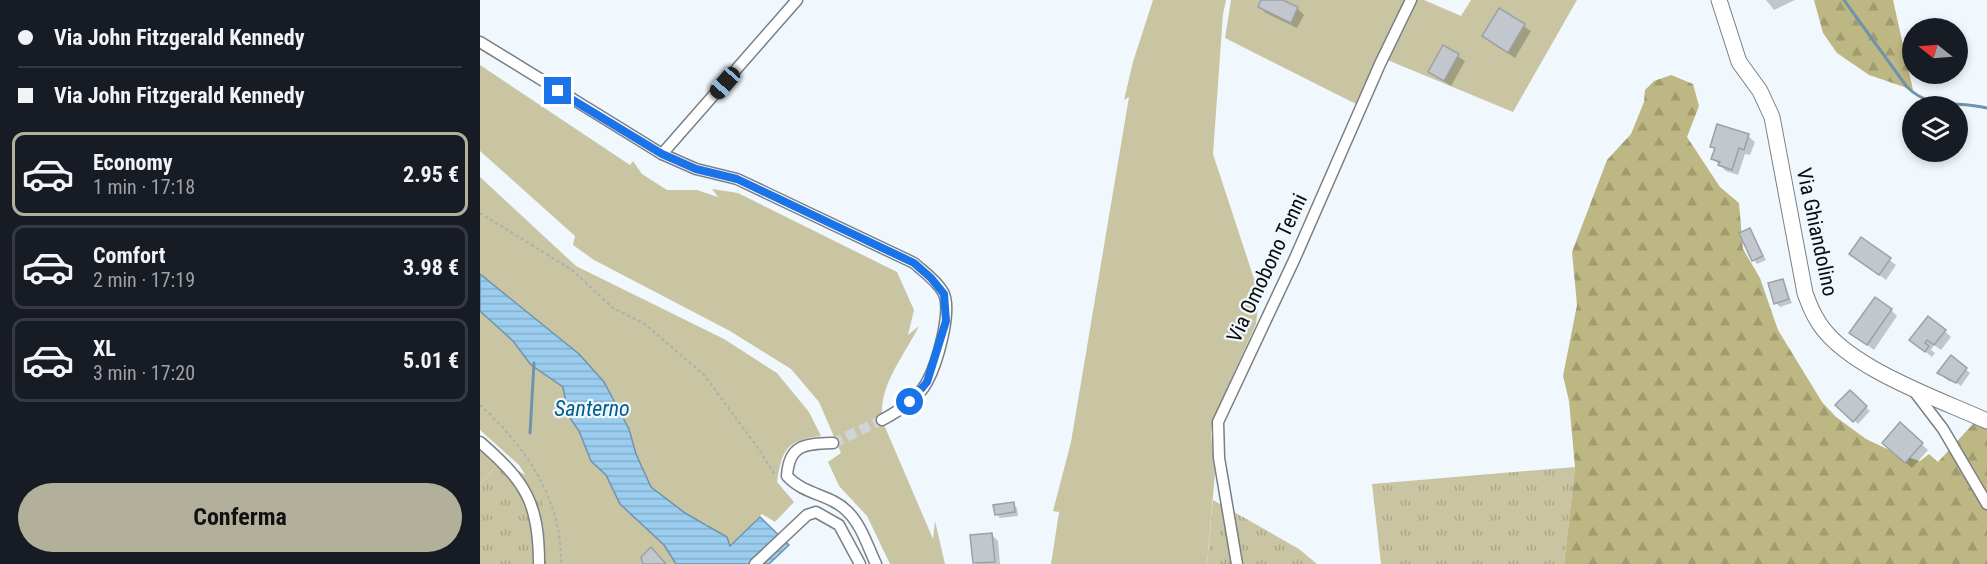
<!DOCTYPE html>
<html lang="it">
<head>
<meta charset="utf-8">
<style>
  body { margin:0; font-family:"Roboto Condensed",sans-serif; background:#20242c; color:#f1f3f6; height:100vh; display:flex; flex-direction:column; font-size:22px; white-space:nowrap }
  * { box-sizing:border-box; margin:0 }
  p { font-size:20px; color:#9ea1a6 }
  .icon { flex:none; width:33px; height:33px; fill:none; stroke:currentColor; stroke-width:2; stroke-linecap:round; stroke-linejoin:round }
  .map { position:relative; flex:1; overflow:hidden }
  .drawer { display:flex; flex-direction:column; background:#171b24; width:480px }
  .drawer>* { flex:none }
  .guide { display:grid; align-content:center; height:132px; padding:0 18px; background:#171b24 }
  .needle { width:39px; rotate:287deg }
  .tools { position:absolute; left:1422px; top:18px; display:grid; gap:12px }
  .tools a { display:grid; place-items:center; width:66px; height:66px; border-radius:50%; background:#171b24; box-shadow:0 3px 9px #0003; font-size:30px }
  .end { position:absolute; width:27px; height:27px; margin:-14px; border:8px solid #1a73e8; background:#fff; box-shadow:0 0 0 3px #fff }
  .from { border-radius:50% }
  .car { position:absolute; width:18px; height:36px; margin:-18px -9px; border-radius:8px; box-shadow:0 0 4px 2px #0007; background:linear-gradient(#222 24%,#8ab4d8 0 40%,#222 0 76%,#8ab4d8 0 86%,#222 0) }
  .guide b { display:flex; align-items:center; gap:21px; height:57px; font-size:22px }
  .guide b+b { border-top:2px solid #363941 }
  .guide i { width:15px; height:15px; background:#f1f3f6 }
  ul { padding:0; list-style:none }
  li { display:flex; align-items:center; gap:18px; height:84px; margin:0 12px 9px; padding:0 6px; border:3px solid #363941; border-radius:12px }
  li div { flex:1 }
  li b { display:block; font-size:22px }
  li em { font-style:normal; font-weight:700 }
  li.active { border-color:#b2b09a }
  li>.icon { width:54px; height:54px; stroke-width:1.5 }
  .button { display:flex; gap:12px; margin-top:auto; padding:12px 18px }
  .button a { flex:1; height:69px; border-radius:36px; background:#b2b09a; color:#111; font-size:24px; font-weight:700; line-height:69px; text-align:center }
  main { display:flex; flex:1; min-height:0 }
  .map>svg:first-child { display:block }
  .grass { fill:url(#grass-tufts) }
  .forest { fill:url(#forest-firs) }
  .park { fill:#c9c5a2 }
  .water { fill:url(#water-rules); stroke:#7093ac; stroke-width:1.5 }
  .shadow { fill:#0003 }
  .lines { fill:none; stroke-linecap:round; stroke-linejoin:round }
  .stream { stroke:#7093ac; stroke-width:3 }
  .building { fill:#c1c7cc; stroke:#9ba1a5; stroke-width:1.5 }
  .street-tunnel { stroke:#ced5d9; stroke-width:10; stroke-dasharray:10 5; stroke-linecap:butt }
  .street-casing { stroke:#797f83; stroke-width:13 }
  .secondary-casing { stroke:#797f83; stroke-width:17 }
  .path { stroke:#a9afb3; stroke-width:2; stroke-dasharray:3 3; stroke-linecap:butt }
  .street { stroke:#fff; stroke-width:10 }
  .secondary { stroke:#fff; stroke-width:15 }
  .route { stroke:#1a73e8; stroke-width:8 }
  .labels { text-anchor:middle; stroke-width:4.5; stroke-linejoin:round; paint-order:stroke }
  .street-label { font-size:21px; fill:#0a0c0e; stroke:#f1f8fd }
  .water-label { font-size:22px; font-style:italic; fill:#045e89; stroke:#f1f8fd }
</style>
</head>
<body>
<main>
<section class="drawer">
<div class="guide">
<b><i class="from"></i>Via John Fitzgerald Kennedy</b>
<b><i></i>Via John Fitzgerald Kennedy</b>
</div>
<ul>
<li class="active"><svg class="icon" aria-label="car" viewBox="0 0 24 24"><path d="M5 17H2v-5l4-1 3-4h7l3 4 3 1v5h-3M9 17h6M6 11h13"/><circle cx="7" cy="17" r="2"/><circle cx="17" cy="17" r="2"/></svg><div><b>Economy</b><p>1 min · 17:18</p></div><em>2.95 €</em></li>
<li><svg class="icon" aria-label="car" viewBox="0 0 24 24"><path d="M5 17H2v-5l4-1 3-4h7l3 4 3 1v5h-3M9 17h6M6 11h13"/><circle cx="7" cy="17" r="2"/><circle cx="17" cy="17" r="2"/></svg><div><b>Comfort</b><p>2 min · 17:19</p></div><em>3.98 €</em></li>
<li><svg class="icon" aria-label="car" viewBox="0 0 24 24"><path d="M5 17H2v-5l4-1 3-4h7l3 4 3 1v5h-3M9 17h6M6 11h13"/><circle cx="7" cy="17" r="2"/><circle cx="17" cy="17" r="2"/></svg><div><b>XL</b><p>3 min · 17:20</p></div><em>5.01 €</em></li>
</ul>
<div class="button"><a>Conferma</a></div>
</section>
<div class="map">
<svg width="1507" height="564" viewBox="0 0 1507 564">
  <defs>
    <pattern id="grass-tufts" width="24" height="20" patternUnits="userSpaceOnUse" patternTransform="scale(1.5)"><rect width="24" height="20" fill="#c9c5a2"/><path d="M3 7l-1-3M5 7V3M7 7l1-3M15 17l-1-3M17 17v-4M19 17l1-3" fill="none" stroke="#aba88a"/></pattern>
    <pattern id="forest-firs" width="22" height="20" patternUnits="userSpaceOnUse" patternTransform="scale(1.5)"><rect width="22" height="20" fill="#bdb783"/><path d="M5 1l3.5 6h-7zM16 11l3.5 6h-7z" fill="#a19c70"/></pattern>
    <pattern id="water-rules" width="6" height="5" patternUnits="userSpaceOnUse" patternTransform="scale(1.5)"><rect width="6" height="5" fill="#9bcdef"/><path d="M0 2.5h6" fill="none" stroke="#84afcc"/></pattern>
  </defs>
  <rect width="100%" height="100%" fill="#f1f8fd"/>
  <g class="grass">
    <polygon points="21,460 76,494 126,564 0,564 0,485"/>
    <polygon points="1095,467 1084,564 901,564 892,484"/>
    <polygon points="733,500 819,549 837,564 727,564"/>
  </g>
  <g class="forest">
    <polygon points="1334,0 1413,0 1433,90 1389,75 1357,53 1343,33"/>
    <polygon points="1191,75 1213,84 1219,106 1207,137 1240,187 1259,203 1263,249 1280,278 1298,330 1342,402 1356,417 1386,439 1420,455 1440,461 1449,454 1458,462 1504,412 1507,414 1507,564 1084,564 1095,467 1089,401 1083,376 1097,305 1092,252 1127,160 1151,134 1164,102 1165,90 1174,81"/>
  </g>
  <g class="park">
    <polygon points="673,0 746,0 743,14 733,154 778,291 778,306 776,324 733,419 731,433 735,474 727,564 571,564 579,512 573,511 591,442 649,97 644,100 653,62"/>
    <polygon points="751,0 944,0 981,16 991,0 1097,0 1033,112 905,59 882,107 745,38"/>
    <path d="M0,65l150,100 3,-4 9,13 25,16h30l21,7 -6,-8 26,4 159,79 17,38 -6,25 11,-9c-16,32 -40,58 -37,94l51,119 2,-18 10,43h-55l-23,-48 -28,-30 -11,-24 13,-9 -22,-51 -28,-33 -61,-38 -136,-71 -21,-15 2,-9 -95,-85z"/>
    <path d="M0,177l96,89 148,73 53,34 32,39 12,24c-35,4 -39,14 -44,46l17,20 -19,20 -13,-8 -32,33 -22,-22 -23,-12 -34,-26 -15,-33 -7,-25 -25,-47 -25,-28 -59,-45 -40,-35z"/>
    <polygon points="0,311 33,341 51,365 83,387 88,415 99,431 111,461 126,475 140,504 184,545 196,564 67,564 62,501 39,465 0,430"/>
    <polygon points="0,442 21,460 0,485"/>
  </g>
  <polygon class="water" points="0,274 99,354 124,382 149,429 156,454 171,487 205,513 247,537 250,546 280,517 309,545 289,564 196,564 184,545 140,504 126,475 111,461 99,431 88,415 83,387 51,365 33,341 0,311"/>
  <g class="shadow">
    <polygon points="783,0 800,0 817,8 824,15 817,28 786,13 779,7"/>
    <polygon points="1286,0 1315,0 1294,10"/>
    <polygon points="1019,10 1051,31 1035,58 1003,36"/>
    <polygon points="964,47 985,61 971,86 950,72"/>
    <polygon points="1238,126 1268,136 1275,142 1270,155 1265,154 1258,175 1246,171 1233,159 1236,150 1232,146"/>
    <polygon points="1269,230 1286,260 1277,264 1274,260"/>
    <polygon points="1381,239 1416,265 1406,280 1371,254"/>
    <polygon points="1302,280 1312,303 1300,307 1296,303"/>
    <polygon points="1411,310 1417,316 1394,350 1371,333"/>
    <polygon points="1465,331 1471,337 1461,350 1454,345 1451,350 1455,353 1452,357 1431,340"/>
    <polygon points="1471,357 1490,373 1481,386 1472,379 1470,382 1459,373"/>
    <polygon points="1370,392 1390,411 1378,424 1357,405"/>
    <polygon points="1420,424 1448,450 1432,468 1410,449"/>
    <polygon points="533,504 537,508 538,516 520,518 516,514"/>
    <polygon points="512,535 518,541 520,564 496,564"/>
  </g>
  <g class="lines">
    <g class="stream">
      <path d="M1364,0l63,87c25,24 49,13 80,21"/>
      <polyline points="50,433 54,363"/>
    </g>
  </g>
  <g class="building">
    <polygon points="781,0 803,0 818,7 811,23 778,7"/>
    <polygon points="1019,8 1045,24 1028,53 1002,36"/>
    <polygon points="963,45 979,54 964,81 948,72"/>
    <polygon points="1237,124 1269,134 1264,150 1259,148 1252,170 1238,165 1240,162 1231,159 1235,148 1230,147"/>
    <polygon points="1270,228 1283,256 1272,261 1259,233"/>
    <polygon points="1381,237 1411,258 1399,275 1369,254"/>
    <polygon points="1303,279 1309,299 1294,304 1288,283"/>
    <polygon points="1395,297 1412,309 1387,345 1369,333"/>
    <polygon points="1448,316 1466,330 1454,345 1447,340 1445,343 1449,346 1445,352 1429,340"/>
    <polygon points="1471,355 1487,368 1476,383 1457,373"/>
    <polygon points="1370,390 1387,406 1373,422 1355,405"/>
    <polygon points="1420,422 1443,443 1425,463 1402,443"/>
    <polygon points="534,502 535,512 515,515 513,505"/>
    <polygon points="512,533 515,562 493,563 490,535"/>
    <polygon points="171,547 186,564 163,564 161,557"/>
  </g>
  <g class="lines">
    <polyline class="street-tunnel" points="353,443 402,420"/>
    <defs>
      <g id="street">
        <path d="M0,42l182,112 34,15 41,10 177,84c10,9 22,17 29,29 10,18 -6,72 -16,90 -9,17 -28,29 -45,38"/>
        <polyline points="182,154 317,0"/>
        <polyline points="1434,391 1463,429 1507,504"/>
        <path d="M0,442c46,40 59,61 59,122"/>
        <path d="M353,443c-28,1 -44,1 -46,33 17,19 43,18 60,35 14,13 21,36 29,53"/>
        <polyline points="275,564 327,515 336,512 359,525 380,564"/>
        <polyline points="757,564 739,458 738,422 815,258 900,64 931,0"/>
      </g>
      <path id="secondary" d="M1239,0l20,62 21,29 12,26 33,176c3,8 6,17 11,25 25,48 123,81 171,103"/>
    </defs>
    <use href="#street" class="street-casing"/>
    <use href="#secondary" class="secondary-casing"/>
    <g class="path">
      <polyline points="0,213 92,270 133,308 165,324 225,376 278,448 295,475"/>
      <path d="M0,405c46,42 82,94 81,159"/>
    </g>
    <use href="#street" class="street"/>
    <use href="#secondary" class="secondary"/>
  </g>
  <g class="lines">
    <polyline class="route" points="78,91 182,154 216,169 257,179 434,263 451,278 464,294 466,321 447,382 430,402"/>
  </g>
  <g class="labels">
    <g class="street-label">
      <text transform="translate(1337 232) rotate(78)" y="7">Via Ghiandolino</text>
      <text transform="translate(787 268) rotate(-65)" y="7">Via Omobono Tenni</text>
    </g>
    <g class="water-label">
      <text x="112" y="416">Santerno</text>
    </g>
  </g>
</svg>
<div class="tools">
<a><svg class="needle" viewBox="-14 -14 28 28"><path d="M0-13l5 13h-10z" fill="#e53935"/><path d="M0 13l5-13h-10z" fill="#9ea1a6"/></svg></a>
<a><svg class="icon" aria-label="layers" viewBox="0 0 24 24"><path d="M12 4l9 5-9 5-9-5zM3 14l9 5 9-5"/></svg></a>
</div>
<i class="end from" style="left:430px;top:402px"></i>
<i class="end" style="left:78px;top:91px"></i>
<i class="car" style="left:245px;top:83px;rotate:221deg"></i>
</div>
</main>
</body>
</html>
